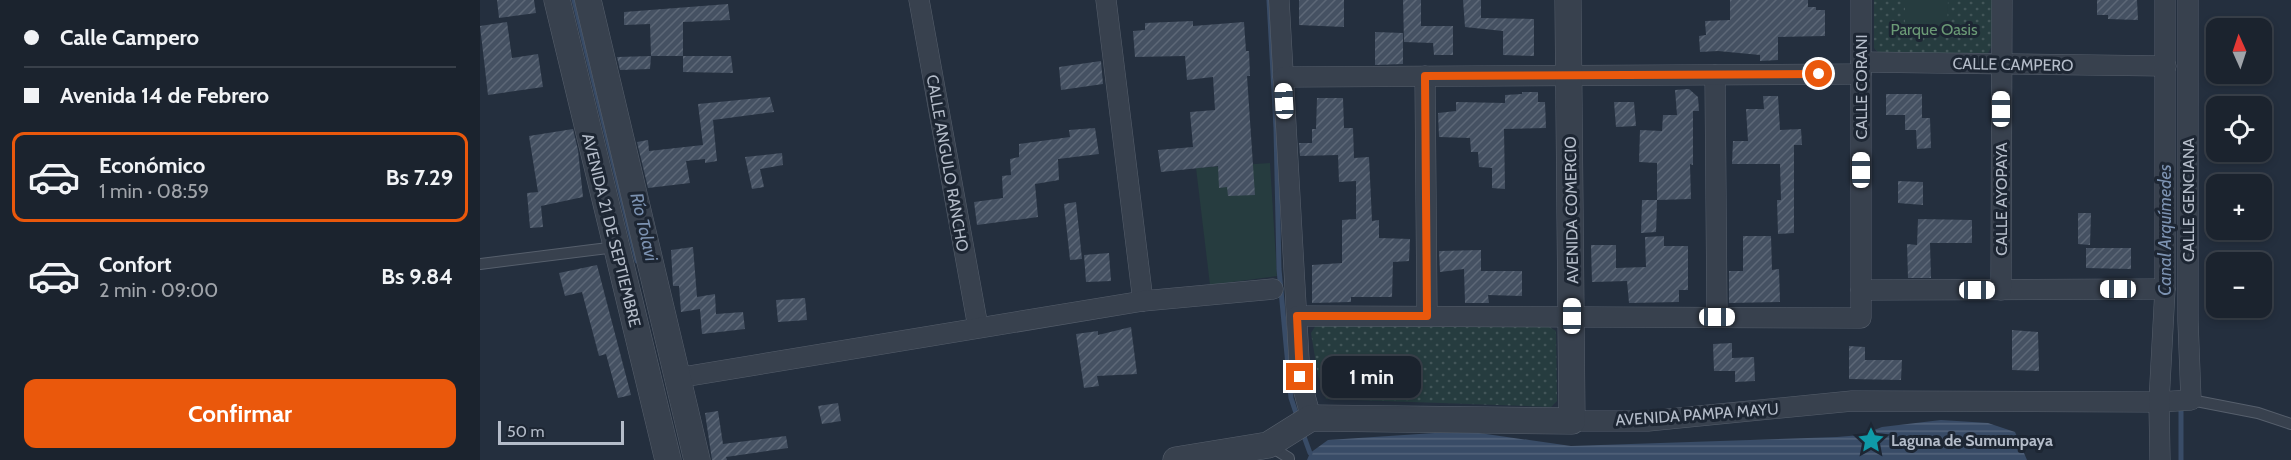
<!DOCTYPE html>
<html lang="es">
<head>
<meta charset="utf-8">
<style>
  body { margin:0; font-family:Cabin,sans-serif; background:#242b36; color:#f1f3f6; height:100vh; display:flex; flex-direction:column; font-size:22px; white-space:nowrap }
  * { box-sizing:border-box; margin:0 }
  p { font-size:20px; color:#a0a4aa }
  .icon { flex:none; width:33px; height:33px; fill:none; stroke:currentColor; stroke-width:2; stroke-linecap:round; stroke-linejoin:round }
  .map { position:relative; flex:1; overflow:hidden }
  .panel { display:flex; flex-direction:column; background:#1b232e; width:480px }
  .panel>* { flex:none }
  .top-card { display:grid; align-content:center; height:132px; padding:0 24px; background:#1b232e }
  .needle { width:39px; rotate:357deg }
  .fabs { position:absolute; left:1726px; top:18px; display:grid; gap:12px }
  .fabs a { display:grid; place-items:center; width:66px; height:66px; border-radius:12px; background:#1b232e; box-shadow:0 3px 9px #0003,0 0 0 2px #39404a; font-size:30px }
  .scale { position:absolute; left:18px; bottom:15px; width:126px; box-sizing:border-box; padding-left:6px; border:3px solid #b4bcc9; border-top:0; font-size:16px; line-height:21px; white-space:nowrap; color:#b4bcc9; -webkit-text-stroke:4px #1d2633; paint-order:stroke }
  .end { position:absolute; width:27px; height:27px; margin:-14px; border:8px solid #ea580c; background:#fff; box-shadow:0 0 0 3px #fff }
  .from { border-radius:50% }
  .bubble { position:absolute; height:42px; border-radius:12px; background:#1b232e; box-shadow:0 3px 9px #0003,0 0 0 2px #39404a; font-size:20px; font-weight:800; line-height:42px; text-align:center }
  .car { position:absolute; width:18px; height:36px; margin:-18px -9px; border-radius:8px; box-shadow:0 0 4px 2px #0007; background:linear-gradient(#fff 24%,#345 0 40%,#fff 0 76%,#345 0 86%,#fff 0) }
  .top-card b { display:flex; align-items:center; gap:21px; height:57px; font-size:22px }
  .top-card b+b { border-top:2px solid #39404a }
  .top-card i { width:15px; height:15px; background:#f1f3f6 }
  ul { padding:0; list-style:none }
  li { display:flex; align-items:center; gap:18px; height:90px; margin:0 12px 9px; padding:0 12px; border:3px solid transparent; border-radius:12px }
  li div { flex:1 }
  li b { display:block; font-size:22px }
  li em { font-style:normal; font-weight:800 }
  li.current { border-color:#ea580c }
  li>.icon { width:54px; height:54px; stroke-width:1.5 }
  .primary-button { display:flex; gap:12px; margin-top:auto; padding:12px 24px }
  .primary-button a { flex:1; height:69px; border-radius:12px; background:#ea580c; color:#fff; font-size:24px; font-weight:800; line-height:69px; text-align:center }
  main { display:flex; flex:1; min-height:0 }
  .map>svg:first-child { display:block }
  .park { fill:url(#park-dots) }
  .pitch { fill:#263c3f }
  .water { fill:url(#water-rules) }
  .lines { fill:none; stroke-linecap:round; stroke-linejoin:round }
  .stream { stroke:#394c67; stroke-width:5 }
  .building { fill:url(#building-hatch) }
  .service-casing { stroke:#565f6c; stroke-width:12 }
  .minor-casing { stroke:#565f6c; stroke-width:21 }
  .tertiary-casing { stroke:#565f6c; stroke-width:27 }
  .service { stroke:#38414e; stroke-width:10 }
  .minor { stroke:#38414e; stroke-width:20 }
  .tertiary { stroke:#38414e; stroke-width:26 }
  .route { stroke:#ea580c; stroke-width:8 }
  .labels { text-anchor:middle; stroke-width:6; stroke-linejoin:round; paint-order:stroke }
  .park-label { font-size:16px; fill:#6b9a76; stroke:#1d2633 }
  .street-label { font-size:16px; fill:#b4bcc9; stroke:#1d2633 }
  .poi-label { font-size:16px; font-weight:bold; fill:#b4bcc9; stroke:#1d2633; text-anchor:start }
  .water-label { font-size:18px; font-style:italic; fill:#7c92b1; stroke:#1d2633 }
</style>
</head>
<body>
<main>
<section class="panel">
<div class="top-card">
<b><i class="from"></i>Calle Campero</b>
<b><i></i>Avenida 14 de Febrero</b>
</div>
<ul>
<li class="current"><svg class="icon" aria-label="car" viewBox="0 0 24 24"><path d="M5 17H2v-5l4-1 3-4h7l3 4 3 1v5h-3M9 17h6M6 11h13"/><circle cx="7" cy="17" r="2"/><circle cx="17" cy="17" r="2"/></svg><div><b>Económico</b><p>1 min · 08:59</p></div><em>Bs 7.29</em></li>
<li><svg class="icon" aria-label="car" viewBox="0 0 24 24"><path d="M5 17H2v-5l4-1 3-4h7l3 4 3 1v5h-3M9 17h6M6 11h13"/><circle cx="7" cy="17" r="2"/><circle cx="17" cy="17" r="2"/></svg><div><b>Confort</b><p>2 min · 09:00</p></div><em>Bs 9.84</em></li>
</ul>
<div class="primary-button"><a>Confirmar</a></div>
</section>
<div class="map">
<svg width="1811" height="460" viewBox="0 0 1811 460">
  <defs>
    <pattern id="park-dots" width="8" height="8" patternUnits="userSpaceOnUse" patternTransform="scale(1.5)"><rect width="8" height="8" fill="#263c3f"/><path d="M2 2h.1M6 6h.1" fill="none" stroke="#435659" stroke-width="1.8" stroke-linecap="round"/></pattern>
    <pattern id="water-rules" width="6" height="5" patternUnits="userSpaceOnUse" patternTransform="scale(1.5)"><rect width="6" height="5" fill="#394c67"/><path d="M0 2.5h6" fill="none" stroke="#53647b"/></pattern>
    <pattern id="building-hatch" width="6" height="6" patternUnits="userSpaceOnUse" patternTransform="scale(1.5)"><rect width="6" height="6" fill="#455162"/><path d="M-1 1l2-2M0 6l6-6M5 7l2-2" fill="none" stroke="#5d6877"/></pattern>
  </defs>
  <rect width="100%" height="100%" fill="#242f3e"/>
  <g class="park">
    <polygon points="1394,0 1513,0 1513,44 1508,53 1499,57 1402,56 1394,48"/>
    <polygon points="836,325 1068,326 1076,331 1077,401 1071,407 846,399 838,375 831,333"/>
  </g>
  <g class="pitch">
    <polygon points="1425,0 1468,0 1467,28 1425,28"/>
    <polygon points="790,163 797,276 730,285 716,168"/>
  </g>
  <polygon class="water" points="1461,420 1508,423 1535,432 1547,460 827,460 830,453 848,440 985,431 1091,446 1357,437 1381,435 1402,427"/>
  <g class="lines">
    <g class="stream">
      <polyline points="94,0 157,261"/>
      <polyline points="789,0 796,128 799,269 811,398 818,419"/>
      <polyline points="822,431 830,453"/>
      <polyline points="1701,460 1701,404"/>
    </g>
  </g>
  <g class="building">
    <polygon points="17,0 54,0 56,13 19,18"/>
    <polygon points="819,0 864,0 864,27 819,25"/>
    <polygon points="923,0 941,0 941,26 973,26 973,55 954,55 953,43 924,42"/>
    <polygon points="983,0 1001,0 1001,18 1054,19 1054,56 1023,55 1023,31 985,27"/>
    <polygon points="1250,0 1328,0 1328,7 1336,7 1336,10 1345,10 1345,36 1298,37 1298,60 1280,61 1280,55 1238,51 1220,52 1219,36 1226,35 1225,21 1250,20"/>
    <polygon points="1617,0 1657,0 1658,20 1628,19 1628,15 1617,15"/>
    <polygon points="248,4 250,20 203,22 203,56 171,56 170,24 144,25 144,12"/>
    <polygon points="713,21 713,26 764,22 766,51 769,51 770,76 767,76 775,195 748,196 747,187 739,188 738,166 681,172 678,150 713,147 710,112 735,110 733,77 707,80 705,56 655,57 653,31 665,30 665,23"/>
    <polygon points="27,22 32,58 58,54 63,87 8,95 0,26"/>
    <polygon points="895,32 923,33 923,64 895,65"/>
    <polygon points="171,56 170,69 140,70 137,57"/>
    <polygon points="203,56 251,56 253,73 203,72"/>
    <polygon points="621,61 623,84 581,90 579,67"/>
    <polygon points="1209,89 1218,97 1219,111 1213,111 1213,165 1210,164 1211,199 1177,200 1177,163 1159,162 1160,130 1182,131 1183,115 1197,115 1195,90"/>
    <polygon points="1042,92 1058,92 1058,102 1065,102 1066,128 1024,129 1025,189 1012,188 1012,168 999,167 998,152 991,152 990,138 959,137 958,113 976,111 976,102 1025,103 1025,95 1042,94"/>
    <polygon points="1406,94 1442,94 1442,118 1450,118 1451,148 1437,149 1436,130 1425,130 1425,115 1406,115"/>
    <polygon points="1283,96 1298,96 1300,130 1321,129 1322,145 1314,145 1314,233 1298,234 1297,200 1301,200 1300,164 1252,164 1253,141 1268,141 1266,109 1284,109"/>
    <polygon points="290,97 294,112 233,120 237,161 225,163 225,159 206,161 210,183 168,188 157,142 168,140 169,151 223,145 218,104"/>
    <polygon points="837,98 863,98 864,128 873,128 874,158 889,157 892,221 899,220 899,238 930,239 929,261 913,262 912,297 871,297 871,302 832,303 832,265 862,263 862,220 876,219 876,181 859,182 858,155 820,156 819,143 832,143 832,129 836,129"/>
    <polygon points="1134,102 1154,102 1156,126 1136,127"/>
    <polygon points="615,128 619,154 578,159 579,180 555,184 558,217 497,225 494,202 523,198 522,176 531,175 530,159 539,157 539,144 590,137 589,130"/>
    <polygon points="93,129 98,150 103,197 61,206 63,227 50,228 47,193 58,192 49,136"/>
    <polygon points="302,153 303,165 280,169 284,187 272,189 265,157"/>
    <polygon points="1418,181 1443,182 1443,205 1418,203"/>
    <polygon points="1162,200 1177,200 1176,232 1161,233"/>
    <polygon points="596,202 602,259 590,260 584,204"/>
    <polygon points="1598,213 1611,213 1610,245 1598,244"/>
    <polygon points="1438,219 1492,220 1492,243 1450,243 1451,278 1428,278 1427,244 1437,245"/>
    <polygon points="1184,236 1184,246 1208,246 1208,290 1199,290 1199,302 1149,303 1147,281 1112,282 1111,245 1136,245 1136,268 1166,267 1165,237"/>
    <polygon points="1263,236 1291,236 1292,270 1299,269 1300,302 1249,303 1249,271 1263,271"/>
    <polygon points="213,247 217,297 235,294 236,314 263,312 265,329 222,334 220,309 201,312 199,286 193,286 191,250"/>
    <polygon points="1606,248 1651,248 1651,269 1606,268"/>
    <polygon points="1001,250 1001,271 1042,271 1042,296 1008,295 1009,303 985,303 984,269 960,272 959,251"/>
    <polygon points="629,253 631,281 606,282 604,255"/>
    <polygon points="117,265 151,395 138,398 126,354 119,356 102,292 85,296 79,273"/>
    <polygon points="325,298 327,320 298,322 296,300"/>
    <polygon points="651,327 657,374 617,376 619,386 604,388 596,334 618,331 618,335"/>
    <polygon points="1532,330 1558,332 1559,371 1532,370"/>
    <polygon points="1252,343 1252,358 1274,357 1275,381 1255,382 1255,371 1234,371 1233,344"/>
    <polygon points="1369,346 1385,347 1385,360 1422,360 1421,380 1369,379"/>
    <polygon points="358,403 361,421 342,424 338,406"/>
    <polygon points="238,411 243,444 306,436 308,448 246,457 247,460 232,460 225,413"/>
  </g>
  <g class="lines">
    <defs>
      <g id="service">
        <polyline points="0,264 136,247"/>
        <polyline points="1711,400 1778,413 1811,424"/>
        <polyline points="788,445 809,458 809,460"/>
      </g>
      <g id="minor">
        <polyline points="439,0 498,327"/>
        <polyline points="626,0 663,301"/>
        <polyline points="799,0 820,377 831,418"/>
        <polyline points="1381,62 1686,66"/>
        <polyline points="1235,75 1237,317"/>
        <polyline points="945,76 947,316"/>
        <polyline points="803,77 1381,74"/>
        <polyline points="1381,290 1685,289"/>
        <polyline points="1521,290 1522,0"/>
        <polyline points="817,316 1381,318 1381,0"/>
        <polyline points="197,378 663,301 793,289"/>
        <polyline points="1092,421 1168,421 1372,401 1679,402 1711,400 1708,321 1708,0"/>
        <polyline points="1680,460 1679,402 1685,289 1685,0"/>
      </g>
      <g id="tertiary">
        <polyline points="77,0 188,460"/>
        <polyline points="108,0 217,460"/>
        <polyline points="696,460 788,445 831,418 1092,421 1088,0"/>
      </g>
    </defs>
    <use href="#service" class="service-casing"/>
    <use href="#minor" class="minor-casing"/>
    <use href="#tertiary" class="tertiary-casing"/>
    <use href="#service" class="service"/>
    <use href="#minor" class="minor"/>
    <use href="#tertiary" class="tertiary"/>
  </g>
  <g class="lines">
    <polyline class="route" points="820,377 817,316 947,316 945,76 1339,74"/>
  </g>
  <defs>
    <symbol id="sight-bare" viewBox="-9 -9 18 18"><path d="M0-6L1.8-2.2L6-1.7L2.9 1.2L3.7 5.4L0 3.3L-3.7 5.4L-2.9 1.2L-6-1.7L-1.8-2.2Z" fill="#0f9aa8" stroke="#1d2633" stroke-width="2.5" paint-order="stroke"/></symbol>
  </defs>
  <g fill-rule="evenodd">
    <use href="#sight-bare" x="1372" y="421" width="38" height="38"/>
  </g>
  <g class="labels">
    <g class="park-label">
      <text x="1454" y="35">Parque Oasis</text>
    </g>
    <g class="street-label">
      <text transform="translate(1533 64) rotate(1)" y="6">CALLE CAMPERO</text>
      <text transform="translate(1381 87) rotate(-90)" y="6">CALLE CORANI</text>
      <text transform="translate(468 163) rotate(80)" y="6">CALLE ANGULO RANCHO</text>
      <text transform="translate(1521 199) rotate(-90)" y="6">CALLE AYOPAYA</text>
      <text transform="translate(1708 200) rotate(-90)" y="6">CALLE GENCIANA</text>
      <text transform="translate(1091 210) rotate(-91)" y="6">AVENIDA COMERCIO</text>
      <text transform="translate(132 230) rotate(76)" y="6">AVENIDA 21 DE SEPTIEMBRE</text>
      <text transform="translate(1217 414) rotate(-4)" y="6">AVENIDA PAMPA MAYU</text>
    </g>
    <g class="poi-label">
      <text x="1411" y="446">Laguna de Sumumpaya</text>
    </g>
    <g class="water-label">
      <text transform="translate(164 227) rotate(77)" y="6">Río Tolavi</text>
      <text transform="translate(1685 230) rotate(-90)" y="6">Canal Arquímedes</text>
    </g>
  </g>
</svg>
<div class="fabs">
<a><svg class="needle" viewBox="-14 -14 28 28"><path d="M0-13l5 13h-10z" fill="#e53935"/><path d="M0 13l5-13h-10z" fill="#a0a4aa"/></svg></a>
<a><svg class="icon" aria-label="locate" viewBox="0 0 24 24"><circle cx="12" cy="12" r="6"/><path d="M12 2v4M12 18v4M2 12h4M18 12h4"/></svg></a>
<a>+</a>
<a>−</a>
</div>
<div class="scale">50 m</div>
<i class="end from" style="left:1339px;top:74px"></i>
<i class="end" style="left:820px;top:377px"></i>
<div class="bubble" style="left:842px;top:356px;width:99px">1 min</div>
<i class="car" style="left:804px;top:101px;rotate:357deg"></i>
<i class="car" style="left:1521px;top:109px;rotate:0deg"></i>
<i class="car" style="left:1381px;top:170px;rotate:0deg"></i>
<i class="car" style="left:1638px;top:289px;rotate:270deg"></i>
<i class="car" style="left:1497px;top:290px;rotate:90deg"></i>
<i class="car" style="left:1092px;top:316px;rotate:0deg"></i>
<i class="car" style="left:1237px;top:317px;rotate:90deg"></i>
</div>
</main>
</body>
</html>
